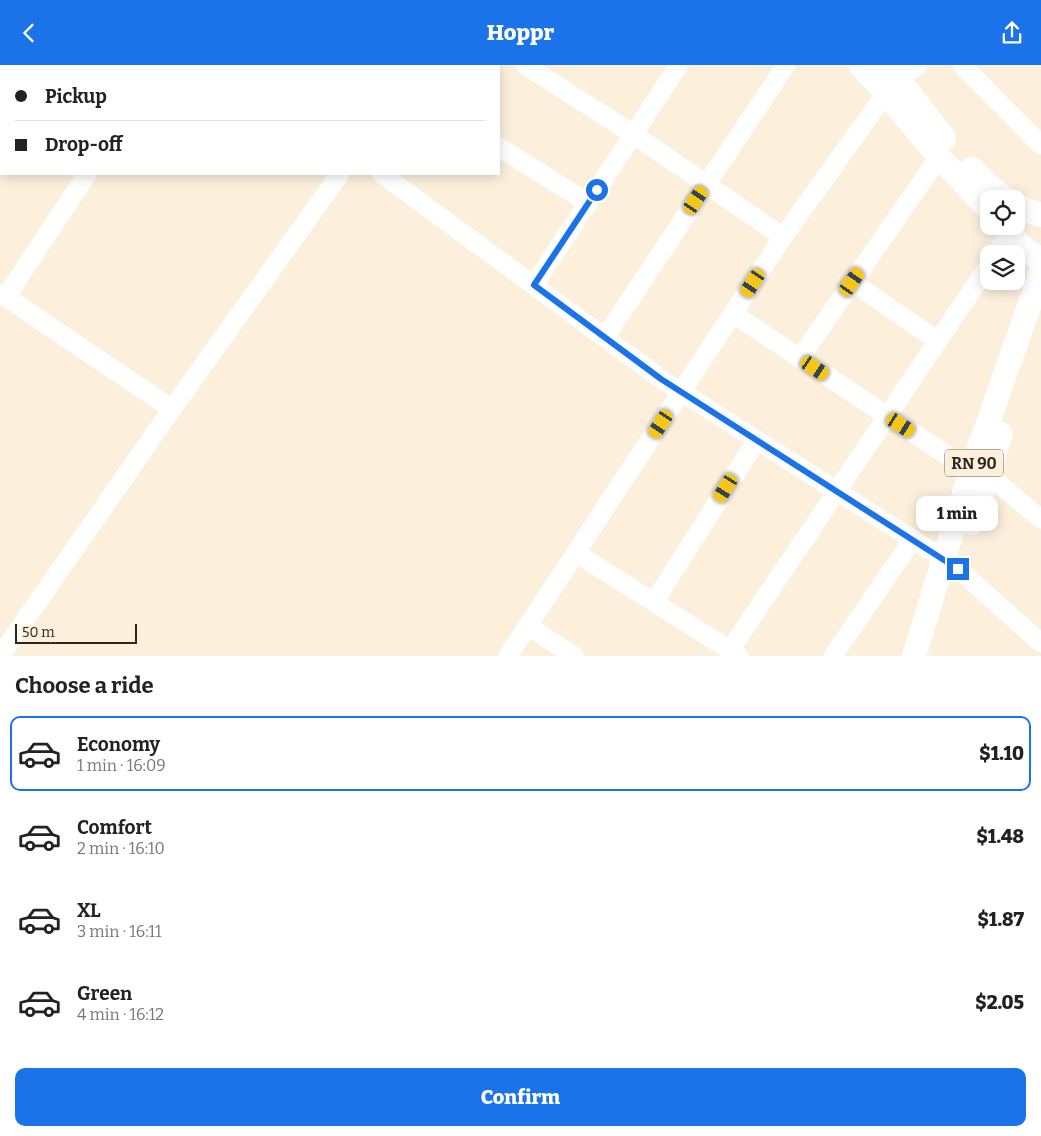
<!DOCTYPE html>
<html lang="en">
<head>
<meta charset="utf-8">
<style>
  body { margin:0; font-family:Bitter,serif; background:#f2f2f2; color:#222; height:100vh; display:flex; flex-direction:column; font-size:19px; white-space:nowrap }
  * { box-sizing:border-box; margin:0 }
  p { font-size:16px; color:#767676 }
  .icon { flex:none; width:28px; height:28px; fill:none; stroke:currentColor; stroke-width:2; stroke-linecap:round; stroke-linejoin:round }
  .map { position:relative; height:591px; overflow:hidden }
  .details { display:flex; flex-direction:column; background:#fff; flex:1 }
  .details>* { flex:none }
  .hud { position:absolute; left:0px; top:0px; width:500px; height:110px; box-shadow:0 2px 12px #0003; display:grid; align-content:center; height:110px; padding:0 15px; background:#fff }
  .tools { position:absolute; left:980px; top:125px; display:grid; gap:10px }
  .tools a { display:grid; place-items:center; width:45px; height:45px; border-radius:10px; background:#fff; box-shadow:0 2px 12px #0003; font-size:25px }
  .scale { position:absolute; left:15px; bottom:12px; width:122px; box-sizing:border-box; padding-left:5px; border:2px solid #2d261a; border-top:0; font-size:14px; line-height:18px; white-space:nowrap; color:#2d261a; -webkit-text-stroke:4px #fcf0dd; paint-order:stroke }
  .end { position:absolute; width:22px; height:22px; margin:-11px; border:6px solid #1a73e8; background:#fff; box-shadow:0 0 0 2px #fff }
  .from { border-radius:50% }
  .bubble { position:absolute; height:35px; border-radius:10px; background:#fff; box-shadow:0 2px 12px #0003; font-size:16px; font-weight:800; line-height:35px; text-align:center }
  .car { position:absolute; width:15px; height:30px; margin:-15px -8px; border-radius:6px; box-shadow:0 0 4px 1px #0007; background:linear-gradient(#f5c518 24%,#345 0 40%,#f5c518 0 76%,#345 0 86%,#f5c518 0) }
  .hud b { display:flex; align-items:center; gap:18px; height:48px; font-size:19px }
  .hud b+b { border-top:1px solid #e0e0e0 }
  .hud i { width:12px; height:12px; background:#222 }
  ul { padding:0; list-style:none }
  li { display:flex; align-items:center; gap:15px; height:75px; margin:0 10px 8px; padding:0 5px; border:2px solid transparent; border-radius:10px }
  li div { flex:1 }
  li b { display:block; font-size:19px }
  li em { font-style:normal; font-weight:800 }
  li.current { border-color:#1a73e8 }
  li>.icon { width:45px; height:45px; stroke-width:1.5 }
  h2 { padding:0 15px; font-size:22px; line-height:60px }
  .cta { display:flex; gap:10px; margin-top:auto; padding:10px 15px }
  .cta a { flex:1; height:58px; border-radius:10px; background:#1a73e8; color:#fff; font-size:20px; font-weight:800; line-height:58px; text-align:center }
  header { display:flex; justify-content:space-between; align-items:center; height:65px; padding:0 15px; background:#1a73e8; color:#fff; font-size:22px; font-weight:800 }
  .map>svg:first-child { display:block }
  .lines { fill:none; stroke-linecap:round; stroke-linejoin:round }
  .minor { stroke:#fff; stroke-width:19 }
  .major { stroke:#fff; stroke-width:24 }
  .route { stroke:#1a73e8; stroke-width:6 }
  .labels { text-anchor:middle; stroke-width:4; stroke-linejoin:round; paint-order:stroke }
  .shield { fill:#fcf0dd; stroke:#6b6354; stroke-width:1 }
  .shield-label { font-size:16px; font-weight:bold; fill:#2d261a }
</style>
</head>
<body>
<header><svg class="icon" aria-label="back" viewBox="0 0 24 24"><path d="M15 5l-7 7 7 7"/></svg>Hoppr<svg class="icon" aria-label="share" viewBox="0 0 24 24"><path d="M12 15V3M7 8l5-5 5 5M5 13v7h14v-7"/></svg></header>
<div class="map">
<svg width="1041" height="591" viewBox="0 0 1041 591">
  <rect width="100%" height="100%" fill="#fcf0dd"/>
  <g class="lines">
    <g class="minor">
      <polyline points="98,0 100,1"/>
      <polyline points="234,0 236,1"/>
      <polyline points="381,0 382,1"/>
      <polyline points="525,0 633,69 783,172"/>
      <polyline points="962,0 1041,80"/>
      <polyline points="192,1 194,0"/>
      <polyline points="420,1 421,0"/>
      <polyline points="499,82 588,138"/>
      <polyline points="382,109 661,314 945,495 958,504 1041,578"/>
      <polyline points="996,189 1011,167"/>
      <polyline points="852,217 938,276"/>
      <polyline points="534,220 679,0"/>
      <polyline points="0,228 172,344"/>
      <polyline points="6,232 87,109"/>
      <polyline points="733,249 971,406"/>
      <polyline points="605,272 786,0"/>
      <polyline points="800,293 939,92"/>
      <polyline points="988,410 1041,454"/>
      <polyline points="576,488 739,591"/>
      <polyline points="654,537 757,375"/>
      <polyline points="528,561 574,591"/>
      <polyline points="730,585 989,200"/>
      <polyline points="0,591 172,344 340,109"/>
      <polyline points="508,591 783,172 886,28 899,15 918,0"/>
      <polyline points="833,591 913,474"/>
    </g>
    <g class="major">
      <polyline points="860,0 886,28 939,92 989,144"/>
      <polyline points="885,0 899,15 944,73"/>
      <polyline points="972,104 991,123 1006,134"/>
      <polyline points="1016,140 1029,146 1041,150"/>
      <path d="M1005,161c10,12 20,28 36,32"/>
      <polyline points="972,458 1001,369"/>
      <polyline points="914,591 971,406 1041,207"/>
    </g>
  </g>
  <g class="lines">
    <polyline class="route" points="597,125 534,220 661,314 958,504"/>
  </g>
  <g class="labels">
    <rect class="shield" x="945" y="384.5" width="58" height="27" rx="4"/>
    <g class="shield-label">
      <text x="974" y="404">RN 90</text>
    </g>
  </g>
</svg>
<div class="tools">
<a><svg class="icon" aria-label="locate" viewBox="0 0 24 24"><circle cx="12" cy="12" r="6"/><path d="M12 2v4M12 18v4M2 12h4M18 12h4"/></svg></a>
<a><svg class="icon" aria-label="layers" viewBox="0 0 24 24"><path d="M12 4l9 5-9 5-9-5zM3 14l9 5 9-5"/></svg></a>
</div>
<div class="scale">50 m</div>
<i class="end from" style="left:597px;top:125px"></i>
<i class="end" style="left:958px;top:504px"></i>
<div class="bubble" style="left:916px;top:431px;width:82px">1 min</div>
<i class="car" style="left:696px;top:135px;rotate:34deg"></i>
<i class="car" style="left:852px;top:217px;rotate:35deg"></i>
<i class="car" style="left:753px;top:218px;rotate:213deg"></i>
<i class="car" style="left:815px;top:303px;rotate:124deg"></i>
<i class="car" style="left:661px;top:359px;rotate:213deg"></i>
<i class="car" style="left:901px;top:360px;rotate:123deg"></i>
<i class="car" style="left:726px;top:423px;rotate:212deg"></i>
<div class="hud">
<b><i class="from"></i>Pickup</b>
<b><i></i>Drop-off</b>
</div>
</div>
<section class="details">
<h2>Choose a ride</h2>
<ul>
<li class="current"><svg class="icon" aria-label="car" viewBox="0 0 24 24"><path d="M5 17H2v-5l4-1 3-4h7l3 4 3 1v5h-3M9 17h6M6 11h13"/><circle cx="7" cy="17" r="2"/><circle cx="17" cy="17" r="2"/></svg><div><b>Economy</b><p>1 min · 16:09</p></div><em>$1.10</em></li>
<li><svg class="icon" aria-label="car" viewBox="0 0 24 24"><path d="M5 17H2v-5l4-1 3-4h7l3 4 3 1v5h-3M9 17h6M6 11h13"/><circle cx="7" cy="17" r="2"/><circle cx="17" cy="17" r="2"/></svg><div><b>Comfort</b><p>2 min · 16:10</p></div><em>$1.48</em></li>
<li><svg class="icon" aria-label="car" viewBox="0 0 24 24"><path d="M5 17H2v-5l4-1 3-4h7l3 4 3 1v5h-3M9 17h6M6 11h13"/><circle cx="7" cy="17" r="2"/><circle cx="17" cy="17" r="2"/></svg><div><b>XL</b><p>3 min · 16:11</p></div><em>$1.87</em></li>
<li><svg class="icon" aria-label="car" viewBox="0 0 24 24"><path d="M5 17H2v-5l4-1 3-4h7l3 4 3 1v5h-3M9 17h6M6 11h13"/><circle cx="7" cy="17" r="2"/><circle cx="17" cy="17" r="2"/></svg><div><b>Green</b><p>4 min · 16:12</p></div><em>$2.05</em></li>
</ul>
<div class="cta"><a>Confirm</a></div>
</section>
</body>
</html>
